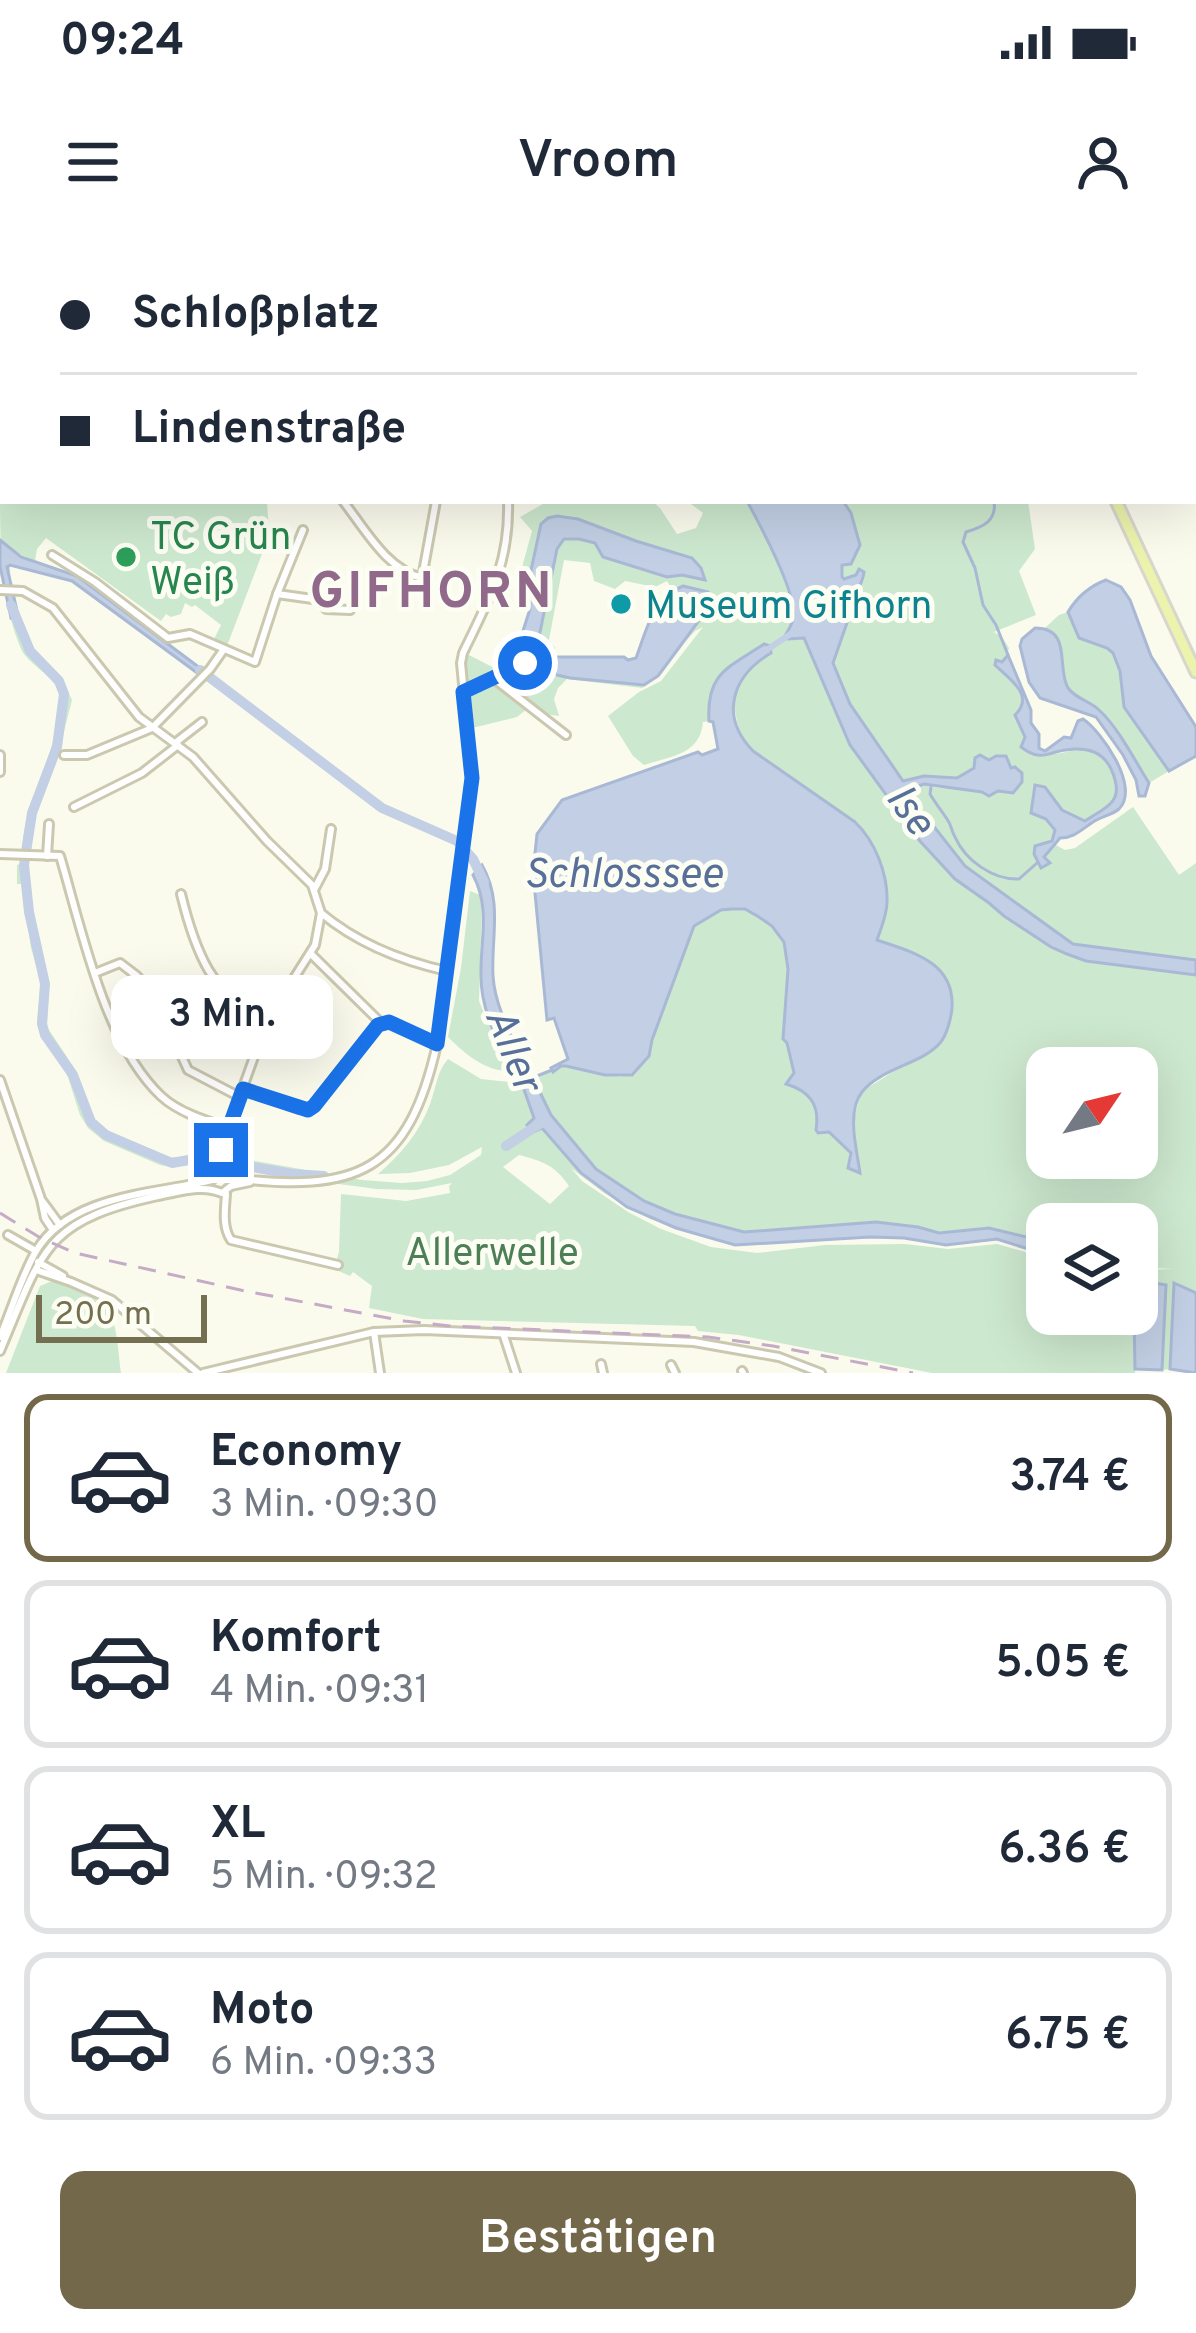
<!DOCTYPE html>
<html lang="de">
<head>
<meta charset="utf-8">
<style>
  body { margin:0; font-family:Overpass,sans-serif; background:#f6f6f7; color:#1f2937; height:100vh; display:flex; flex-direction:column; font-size:45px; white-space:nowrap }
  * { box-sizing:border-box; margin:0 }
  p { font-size:39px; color:#747a83 }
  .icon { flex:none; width:66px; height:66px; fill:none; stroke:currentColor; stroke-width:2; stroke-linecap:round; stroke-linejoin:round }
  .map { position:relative; height:1133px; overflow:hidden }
  .side { display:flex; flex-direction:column; background:#fff; flex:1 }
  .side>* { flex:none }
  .guide { position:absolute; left:0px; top:0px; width:1197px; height:264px; box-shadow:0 12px 48px #0002; display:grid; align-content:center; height:264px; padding:0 60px; background:#fff }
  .needle { width:78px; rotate:55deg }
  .buttons { position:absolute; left:1026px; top:807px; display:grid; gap:24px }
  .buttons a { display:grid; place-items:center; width:132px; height:132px; border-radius:24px; background:#fff; box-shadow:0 12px 48px #0002; font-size:60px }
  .scale { position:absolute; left:36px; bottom:30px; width:171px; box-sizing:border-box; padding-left:12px; border:6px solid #756f51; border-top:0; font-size:33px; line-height:42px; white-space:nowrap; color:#756f51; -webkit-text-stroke:9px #fdfef3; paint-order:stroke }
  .end { position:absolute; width:54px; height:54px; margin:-27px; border:15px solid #1a73e8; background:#fff; box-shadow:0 0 0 6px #fff }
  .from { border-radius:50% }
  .bubble { position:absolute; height:84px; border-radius:24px; background:#fff; box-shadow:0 12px 48px #0002; font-size:39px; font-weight:600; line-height:84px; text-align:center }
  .guide b { display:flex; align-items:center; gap:42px; height:114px; font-size:45px }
  .guide b+b { border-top:3px solid #e0e1e3 }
  .guide i { width:30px; height:30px; background:#1f2937 }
  ul { padding:21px 0 0; list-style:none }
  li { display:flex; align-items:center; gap:36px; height:168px; margin:0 24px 18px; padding:0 36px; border:6px solid #e0e1e3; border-radius:24px }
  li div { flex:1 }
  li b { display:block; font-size:45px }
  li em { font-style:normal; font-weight:600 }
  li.selected { border-color:#736849 }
  li>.icon { width:108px; height:108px; stroke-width:1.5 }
  .action { display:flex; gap:24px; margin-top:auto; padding:24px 60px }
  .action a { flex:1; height:138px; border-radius:24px; background:#736849; color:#fff; font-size:48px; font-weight:600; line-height:138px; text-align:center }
  .status { display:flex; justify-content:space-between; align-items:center; height:84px; padding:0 60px; background:#fff; direction:ltr }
  .status svg { height:33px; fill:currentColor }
  header { display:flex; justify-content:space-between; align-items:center; height:156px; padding:0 60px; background:#fff; font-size:54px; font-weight:600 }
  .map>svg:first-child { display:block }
  .green { fill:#cce8ce; fill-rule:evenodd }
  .water { fill:#c2cfe4; stroke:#a9b9d5; stroke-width:3 }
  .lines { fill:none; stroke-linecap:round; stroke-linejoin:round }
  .stream { stroke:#a9b9d5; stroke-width:3 }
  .canal { stroke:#c2cfe4; stroke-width:6 }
  .river { stroke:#c2cfe4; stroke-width:10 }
  .minor-casing { stroke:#cbc8b0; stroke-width:12 }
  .major-casing { stroke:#d8d7ce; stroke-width:15 }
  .minor { stroke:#fff; stroke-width:6 }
  .major { stroke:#ebf3ac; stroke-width:9 }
  .rail { stroke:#c5abc5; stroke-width:3; stroke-dasharray:18 12; stroke-linecap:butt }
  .route { stroke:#1a73e8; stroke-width:15 }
  .leisure-dot { fill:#2e9e5b; stroke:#fdfef3; stroke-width:4.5 }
  .culture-dot { fill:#0f9aa8; stroke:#fdfef3; stroke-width:4.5 }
  .labels { text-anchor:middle; stroke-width:10; stroke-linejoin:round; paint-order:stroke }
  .leisure-label { font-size:39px; fill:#27864d; stroke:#fdfef3; text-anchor:start }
  .culture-label { font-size:39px; fill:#0d838f; stroke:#fdfef3; text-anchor:start }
  .park-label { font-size:39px; fill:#4d7f56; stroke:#fdfef3 }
  .water-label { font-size:42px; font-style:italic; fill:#576f9a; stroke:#fdfef3 }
  .district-label { font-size:51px; font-weight:bold; letter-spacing:3px; fill:#90698b; stroke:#fdfef3 }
</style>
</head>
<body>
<div class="status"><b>09:24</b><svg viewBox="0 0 49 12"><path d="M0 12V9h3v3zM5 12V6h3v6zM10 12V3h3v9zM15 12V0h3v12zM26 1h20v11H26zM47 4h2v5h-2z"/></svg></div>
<header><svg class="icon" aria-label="menu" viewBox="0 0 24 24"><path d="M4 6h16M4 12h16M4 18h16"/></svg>Vroom<svg class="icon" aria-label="person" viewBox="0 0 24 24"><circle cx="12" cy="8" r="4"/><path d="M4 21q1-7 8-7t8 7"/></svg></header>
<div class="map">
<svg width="1196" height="1133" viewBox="0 0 1196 1133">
  <rect width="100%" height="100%" fill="#fafbed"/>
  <g class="green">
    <path d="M3,244v17h264l2,32 -4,13 -38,100 -13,-7 7,-14 -26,-20 -3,2 -7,-4 -4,11 -10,3 -5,-3 -5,7 -115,-83 -9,11 -2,12 -23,-10c-6,30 3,69 19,95 6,11 18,18 27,28 6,8 10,17 14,26l-14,55 -24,61 -6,50 2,31 18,92 -1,38 30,45 12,41 9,13 72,32 41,-5 151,27 40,3 25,-2 23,-6 31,-20 1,-8 -33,18 -39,8 -32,1c22,-19 42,-42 52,-70 6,-16 7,-33 18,-45l33,20 28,3 19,-7 10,2 23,-11 60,11 28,-21 3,-16 42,-114 27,-16 24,-1 27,17 12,16 4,27 -4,43 10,62 -8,10c30,9 29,20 32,49l11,-1 22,21v6l8,13 -5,-54 7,-26 81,-51 10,-29 -3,-27 -8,-15 -37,-21 -27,-9 8,-27 -30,-91 -102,-71c-10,-10 -15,-21 -17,-35 -6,-30 9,-47 35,-63l-1,-6 -6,-3 -29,18 -27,38 1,21 -6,1c-3,33 -32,34 -59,43l-11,-9 -25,-40 31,-24 22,-11 42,-54 -8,4 -9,10 -26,35 -18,12 -75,-9 -9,9 -4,11 5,17 -13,-2 -14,-9 -15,12 -45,11 -7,-70 4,-3 37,19 27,-13 -1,4 38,13 74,7 14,-9 54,-73 -4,-11 -16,-5 -21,1 -4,-7 -12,6 -30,-6 -10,8 -21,-8 -4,-18 -26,-3 -16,85 -10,4 19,-101 6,-9h16l16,4 8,14 64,20 14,-2 23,4 -6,-15 -6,-6 -56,-17 -58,-22 -37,5 -11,51 -9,-4 11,-40 -12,-14 28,-16h104l8,7 17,26 19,-6 7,-15 -12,-9 1,-3h55c17,31 47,85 46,119l-8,13 19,5 46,107 69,95 36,39 34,24 15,13 47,31 16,7 19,7 110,14v318l-21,-9 -5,85 -8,1 4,-84 -23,-5 -6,7v-18l37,-1 -37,-2v-43h-90v31l-50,-15 -51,4 -37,-6h-38l-135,8 -86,-27 -46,-26 -33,-25 11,13 46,31 33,17 50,18 46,6 68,-8 80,-1 43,5 49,-5 50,14v48l-3,1v6l38,1v7l6,1 2,-8h11l-1,6 21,-1 1,-5h13v59h-203l-193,-38 -41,-4 -3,-5 -272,-7 -54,-11 3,-22 -19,-14 -3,4 -16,-7 5,-17 2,-58 65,7 44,-8 -1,-7 3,-3 -36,7 -39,-1 -107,-14 -60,-12 -39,4 -11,-2 -56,-24 -16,-13 -8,-13 -14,-44 -24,-32 -5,-17 4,-40 -10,-34 -9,-64h-5v-19l4,-1c1,-16 2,-31 6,-46 7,-27 41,-101 32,-126 -6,-17 -28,-26 -37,-41 -22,-49 -22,-109 -22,-164zM1047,828h90v90h-90zM519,915c23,6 36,10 50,31l-19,18 -47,-37z"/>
    <path d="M843,261h185l7,48 -16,22 17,44 -42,17 8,5 7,11 -3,11 -4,3 -6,-2v5c12,11 29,22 27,42 -1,14 -5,17 2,30l-4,6c28,37 83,-33 96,48l-6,15 -26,15 -23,-11 -14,-20 -2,29 6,5 3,12 -3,5 -17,6 -1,7 15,8 -5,-4 10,-14 11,6 10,-2 58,-41 46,68 17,-12v97l-123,-16 -108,-77 -56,-72v-6l15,-5 7,3 77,5 12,-5 3,-9 -12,-10 -3,-10 -12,-2 -7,4 -14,-2 -1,10 -17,10 -33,-2 -21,5c-32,-33 -53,-76 -70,-118l30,-86 -6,-2 -13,4 -2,-2v-13l9,-1 9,-18 -9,-32z"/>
    <polygon points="1068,372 1074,389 1113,413 1120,431 1122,444 1147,501 1169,531 1149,543 1102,472 1072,453 1067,446 1050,391 1045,388 1059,375"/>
    <path d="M470,651l10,4 2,7 -3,99 29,70c-23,0 -44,-18 -60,-34l13,-69z"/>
    <path d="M52,1041c64,23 62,25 69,92h-115l34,-87z"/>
  </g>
  <g class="water">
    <path d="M747,261h96l8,12 9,32 -9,19 -9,1v12l2,2 12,-4 3,-6 5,3 -1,5 -30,86 17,41 53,77 21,-5 33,2 17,-10 1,-10 5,-3 9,5 7,-4h10l5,12 4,-1 7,6v9l-9,11 -15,-2 -9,5 -7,-4 -58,-8 -15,5v6l56,71 108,78 123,16v15l-110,-14 -19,-7 -16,-7 -47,-31 -15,-13 -34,-24 -36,-39 -69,-95 -46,-107 -16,1 -3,-3c3,-6 7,-11 8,-17 6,-22 -34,-96 -46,-118z"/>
    <polygon points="557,276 578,279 636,301 692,318 701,328 705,340 682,335 667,337 603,317 595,303 579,299 564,299 557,309 538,402 521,397 530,369 530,335 541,284 548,278"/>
    <polygon points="0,300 21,317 77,336 204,431 200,435 72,341 10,325 7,327 18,375 11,378 0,326"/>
    <path d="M1106,340l15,7 9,13 21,56 45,71v29l-27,15 -45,-64 -4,-36 -7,-18 -6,-5 -28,-10 -11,-26c9,-15 22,-26 38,-32z"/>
    <path d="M683,346l25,6 4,11 -54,73 -14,9 -74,-7 -13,-3 -7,-5 4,-13h70l4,3 8,-2c11,-29 16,-59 47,-72z"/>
    <path d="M1035,388c38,0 21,40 33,60 8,11 22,13 31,22 19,17 36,51 50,73l-4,13h-6l-3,-16 -13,-25 -27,-38 -56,-19 -11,-16 -9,-36 2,-7z"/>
    <path d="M764,404l6,2 1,7c-39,23 -52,63 -18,98l102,71c20,19 33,52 32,80 0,13 -6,26 -10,38 35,12 78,22 75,68 -1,10 -5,27 -12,35 -18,21 -59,25 -78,49 -16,20 -5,58 -2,81l-12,-5 3,-15 -22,-21 -11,1 -2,-3c4,-25 -6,-39 -30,-46l8,-11 -7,-30 -4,-4 5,-70 -4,-27 -12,-16 -13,-9 -14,-8h-13l-11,1 -27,16 -42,114 -3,16 -17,19h-27l-39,-9h-5l-8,6 -2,-4 17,-9 -14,-41 -7,2 -14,-148 4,-38 25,-34 136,-48 4,3 16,-6 -5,-27 -4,-1c-3,-48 19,-53 55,-77z"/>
    <path d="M1008,415l23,55v13l8,11v14l6,3 19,-14 7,1 7,-17 5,-2c18,12 58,68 36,90 -7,6 -19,8 -26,13 -12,8 -19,16 -33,16l-16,19 6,6 -9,5 -7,-14 1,-8 17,-5 3,-11 -9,-11 -15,-6 4,-28 10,2 17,23 23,11c17,-12 37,-17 30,-41 -8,-31 -30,-35 -59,-28 -8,2 -10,4 -18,3 -8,-1 -11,-4 -17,-8l4,-10 -10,-22c21,-20 -7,-37 -20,-50l1,-5 6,2z"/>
    <path d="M482,625c21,37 9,71 11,111 2,31 19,61 32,88l-9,7c-18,-21 -35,-64 -35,-94 -1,-37 10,-68 -8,-102z"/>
    <polygon points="532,836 551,875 596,929 644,961 675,974 744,992 876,982 918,987 939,993 989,988 1047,1002 1047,1015 997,999 946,1005 904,998 870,997 735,1005 676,988 627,967 581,933 542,888 534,892 527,885 534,878 521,841"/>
    <polygon points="1143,1041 1166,1045 1162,1130 1135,1129 1134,1078 1137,1074 1137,1048"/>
    <polygon points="1174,1043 1196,1053 1196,1133 1170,1129"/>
  </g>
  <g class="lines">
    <g class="stream">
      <polyline points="771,0 771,3"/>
      <polyline points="913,0 917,3"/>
      <polyline points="1040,3 1040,0"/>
      <polyline points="1046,3 1047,0"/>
      <path d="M994,261c3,20 -11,26 -28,31l-3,10 12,26 8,37 13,20 12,30"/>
      <path d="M931,547l-1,7c5,9 12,17 17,25 6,9 3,9 8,18 11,24 38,43 64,42l18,-16"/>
      <polyline points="524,837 537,836 552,830"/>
    </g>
    <polyline class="canal" points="768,409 792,393"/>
    <g class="river">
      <polyline points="11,365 30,411 59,441 64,454 57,507 32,573 24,625 29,672 45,744 42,784 45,795 73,835 91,882 106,895 172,923 200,918 292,934 324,936"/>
      <polyline points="200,430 382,568 457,601 473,619 484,642"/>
      <polyline points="506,906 541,883"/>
    </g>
    <defs>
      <g id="minor">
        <polyline points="140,0 142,3"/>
        <polyline points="251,0 263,3"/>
        <polyline points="323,0 324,3"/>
        <polyline points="394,0 397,3"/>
        <polyline points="131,3 134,0"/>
        <polyline points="431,3 437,0"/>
        <polyline points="596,3 600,0"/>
        <polyline points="1063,3 1064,0"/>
        <polyline points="0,63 3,63"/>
        <polyline points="0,102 3,107"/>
        <path d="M343,261c22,28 43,68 79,77l14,-77"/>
        <polyline points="52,315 95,342 168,398 190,394 255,422 277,354 303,290"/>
        <polyline points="0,350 23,351 53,368 139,477 193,517 267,601 312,645 321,673 315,705 279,762"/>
        <polyline points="277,354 320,360 326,369 350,370"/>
        <polyline points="493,438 566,495"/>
        <polyline points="463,452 549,410"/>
        <polyline points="175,503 202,482"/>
        <polyline points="0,515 0,532"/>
        <polyline points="64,515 87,515 152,488 210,429 224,409"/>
        <polyline points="74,567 142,533 178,505"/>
        <path d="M0,614l60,2c22,74 44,186 101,240 17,16 45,25 67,32"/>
        <polyline points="47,616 49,584"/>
        <polyline points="314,650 325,629 331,589"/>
        <path d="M181,654c15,62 31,96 83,135"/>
        <path d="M321,673c36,30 81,48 126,58"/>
        <polyline points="311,714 381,783"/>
        <polyline points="95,733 120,723 137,736 155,758 188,830 238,856"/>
        <polyline points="381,783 389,782 437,804"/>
        <polyline points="0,840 41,959 45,978 53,990"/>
        <polyline points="243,849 299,869 310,869 374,788 381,783"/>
        <polyline points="222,914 225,933"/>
        <path d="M231,938c126,15 177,-5 206,-134l35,-266 -11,-115 2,-10c26,-54 47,-90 45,-152"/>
        <polyline points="212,939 218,930 223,903 264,789 279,762"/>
        <path d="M226,954c-1,15 -4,33 5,46l107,25"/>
        <polyline points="43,962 60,985"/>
        <polyline points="8,995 36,1011"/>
        <polyline points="38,1022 63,1036"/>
        <polyline points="36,1030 71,1042 112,1060 198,1133"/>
        <polyline points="374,1092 380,1133"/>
        <polyline points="504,1096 516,1133"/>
        <path d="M0,1097c12,-28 21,-60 36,-86 34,-57 119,-57 176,-71"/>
        <path d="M0,1111c43,-101 43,-130 158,-155 22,-4 44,-12 64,-3l9,-7 19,-4"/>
        <polyline points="601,1124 603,1133"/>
        <polyline points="671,1125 675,1133"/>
        <polyline points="742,1131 743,1133"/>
        <polyline points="203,1133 374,1092 424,1090 694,1102 779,1117 821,1133"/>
      </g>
      <g id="major">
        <polyline points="886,0 890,3"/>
        <polyline points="898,0 902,3"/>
        <polyline points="1116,261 1196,432"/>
      </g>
    </defs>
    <use href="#minor" class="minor-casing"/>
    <use href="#major" class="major-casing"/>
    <use href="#minor" class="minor"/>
    <use href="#major" class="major"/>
    <polyline class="rail" points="0,973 39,997 75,1013 245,1051 404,1081 450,1086 708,1097 773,1106 913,1133"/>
  </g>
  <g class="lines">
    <polyline class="route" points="221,910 243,849 308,870 314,866 378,785 389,782 437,804 472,538 463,452 525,423"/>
  </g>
  <circle class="leisure-dot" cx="126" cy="317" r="12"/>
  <circle class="culture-dot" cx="621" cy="364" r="12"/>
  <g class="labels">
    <g class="leisure-label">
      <text x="150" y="309">TC Grün<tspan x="150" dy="45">Weiß</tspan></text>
    </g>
    <g class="culture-label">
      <text x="645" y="378">Museum Gifhorn</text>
    </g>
    <g class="park-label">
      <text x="492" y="1025">Allerwelle</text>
    </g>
    <g class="water-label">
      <text transform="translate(912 569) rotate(54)" y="15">Ise</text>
      <text x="623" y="647">Schlosssee</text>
      <text transform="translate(515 809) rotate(68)" y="15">Aller</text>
    </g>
    <g class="district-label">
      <text x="432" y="367">GIFHORN</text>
    </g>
  </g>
</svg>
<div class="buttons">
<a><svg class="needle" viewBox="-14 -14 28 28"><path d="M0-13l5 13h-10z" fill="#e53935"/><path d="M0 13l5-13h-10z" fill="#747a83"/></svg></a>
<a><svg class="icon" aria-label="layers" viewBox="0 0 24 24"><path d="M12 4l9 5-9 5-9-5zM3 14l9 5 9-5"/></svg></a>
</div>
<div class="scale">200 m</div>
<i class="end from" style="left:525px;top:423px"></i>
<i class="end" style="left:221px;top:910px"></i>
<div class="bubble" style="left:111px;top:735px;width:222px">3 Min.</div>
<div class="guide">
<b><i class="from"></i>Schloßplatz</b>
<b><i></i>Lindenstraße</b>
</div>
</div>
<section class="side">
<ul>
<li class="selected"><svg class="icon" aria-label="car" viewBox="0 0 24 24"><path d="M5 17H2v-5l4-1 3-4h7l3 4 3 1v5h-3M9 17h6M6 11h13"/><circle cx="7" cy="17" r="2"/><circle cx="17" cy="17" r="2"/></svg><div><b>Economy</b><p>3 Min. · 09:30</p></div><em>3.74 €</em></li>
<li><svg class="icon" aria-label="car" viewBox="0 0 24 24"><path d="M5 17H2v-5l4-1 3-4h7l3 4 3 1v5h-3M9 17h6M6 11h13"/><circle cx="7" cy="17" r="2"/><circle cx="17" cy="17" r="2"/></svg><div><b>Komfort</b><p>4 Min. · 09:31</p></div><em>5.05 €</em></li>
<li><svg class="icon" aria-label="car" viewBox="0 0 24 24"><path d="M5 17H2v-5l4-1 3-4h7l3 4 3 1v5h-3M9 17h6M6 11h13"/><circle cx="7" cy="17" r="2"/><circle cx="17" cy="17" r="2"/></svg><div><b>XL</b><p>5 Min. · 09:32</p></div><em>6.36 €</em></li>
<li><svg class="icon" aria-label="car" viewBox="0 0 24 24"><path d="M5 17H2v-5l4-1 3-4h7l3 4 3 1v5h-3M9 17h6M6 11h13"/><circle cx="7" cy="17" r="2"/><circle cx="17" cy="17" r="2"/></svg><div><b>Moto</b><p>6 Min. · 09:33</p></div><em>6.75 €</em></li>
</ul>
<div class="action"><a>Bestätigen</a></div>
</section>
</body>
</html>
